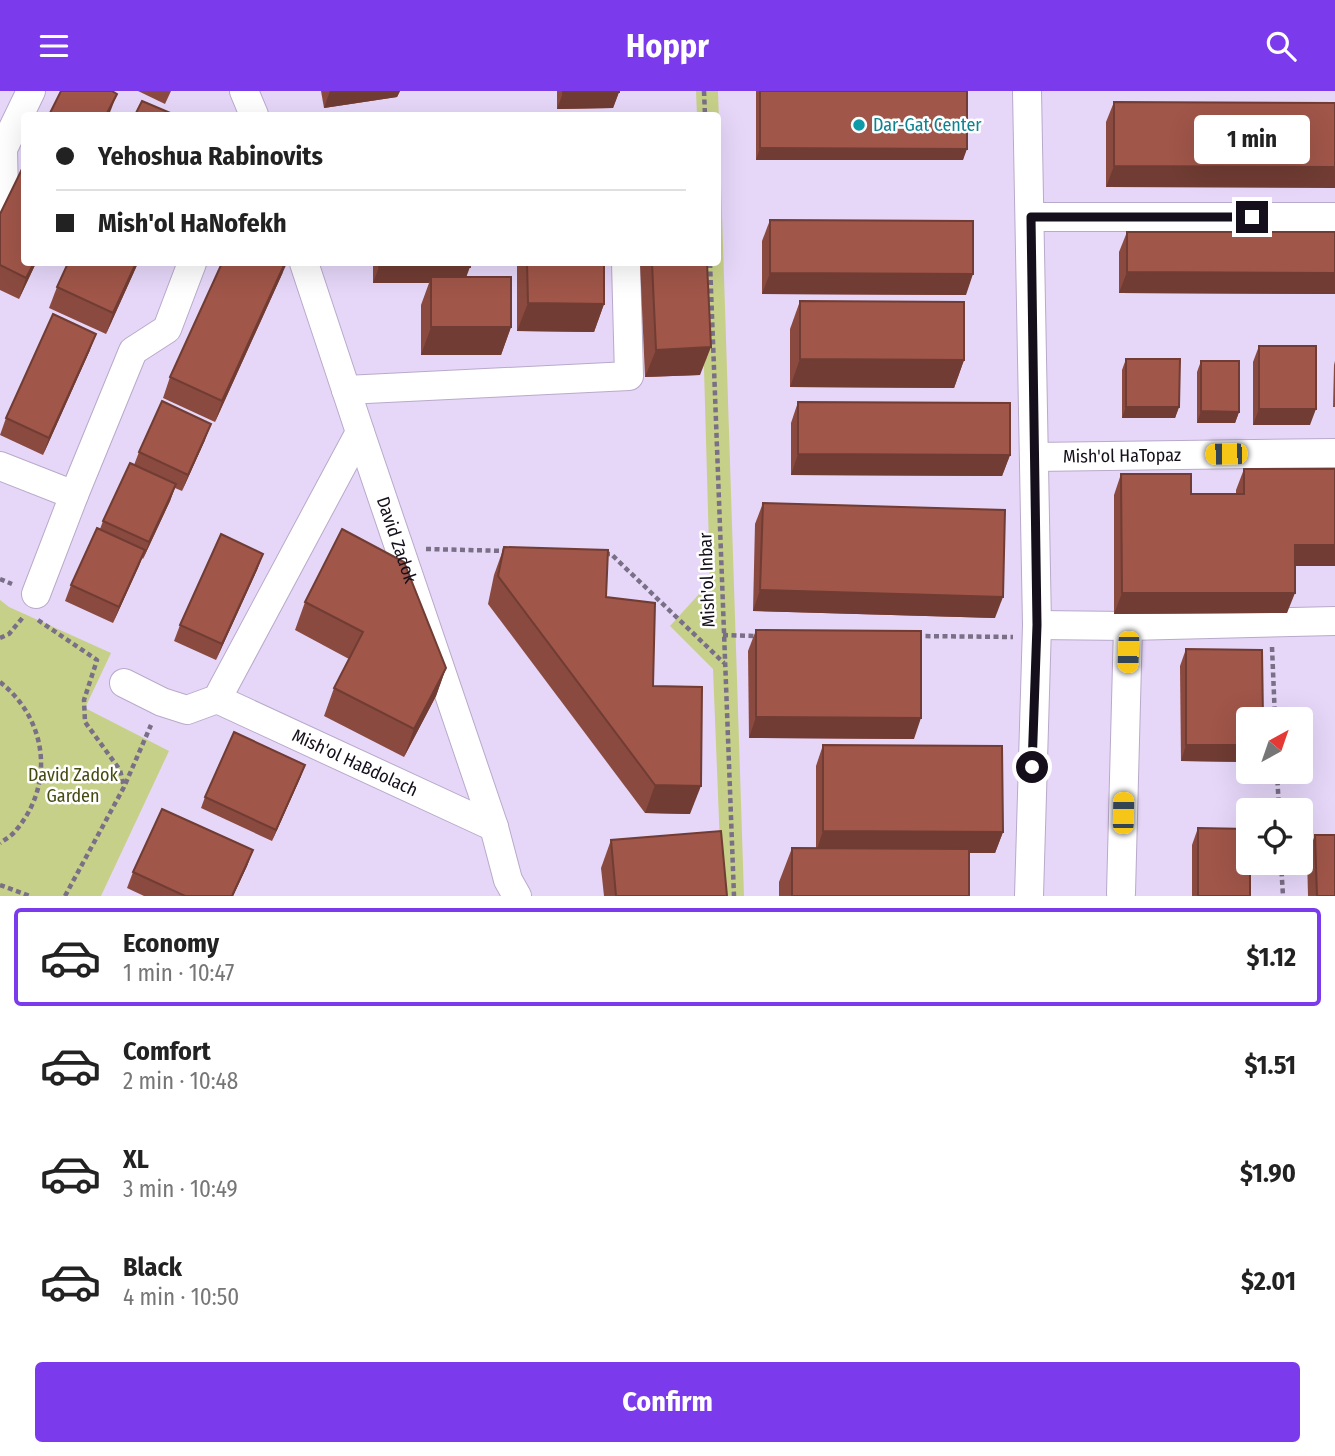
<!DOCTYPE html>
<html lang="en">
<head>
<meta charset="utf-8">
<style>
  body { margin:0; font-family:"Fira Sans Condensed",sans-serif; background:#f6f6f6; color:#222; height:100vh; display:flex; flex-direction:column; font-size:26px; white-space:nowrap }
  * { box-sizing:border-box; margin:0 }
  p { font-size:23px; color:#767676 }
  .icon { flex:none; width:38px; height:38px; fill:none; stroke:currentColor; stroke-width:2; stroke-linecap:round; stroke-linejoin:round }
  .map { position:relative; height:805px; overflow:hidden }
  .side { display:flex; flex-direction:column; background:#fff; flex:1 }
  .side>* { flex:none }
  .banner { position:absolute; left:21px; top:21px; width:700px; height:154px; border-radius:7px; box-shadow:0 7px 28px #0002; display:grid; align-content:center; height:154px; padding:0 35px; background:#fff }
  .needle { width:46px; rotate:40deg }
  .buttons { position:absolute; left:1236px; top:616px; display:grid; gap:14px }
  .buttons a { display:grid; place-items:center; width:77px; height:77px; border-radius:7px; background:#fff; box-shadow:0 7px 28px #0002; font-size:35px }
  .end { position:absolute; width:32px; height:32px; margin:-16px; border:9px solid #140f1a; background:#fff; box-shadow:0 0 0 4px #fff }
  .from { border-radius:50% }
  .bubble { position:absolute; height:49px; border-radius:7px; background:#fff; box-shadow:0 7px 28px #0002; font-size:23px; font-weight:700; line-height:49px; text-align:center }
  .car { position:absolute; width:21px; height:42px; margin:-21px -10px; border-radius:9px; box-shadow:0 0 5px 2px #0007; background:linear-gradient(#f5c518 24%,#345 0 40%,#f5c518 0 76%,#345 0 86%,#f5c518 0) }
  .banner b { display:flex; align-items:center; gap:24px; height:66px; font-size:26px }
  .banner b+b { border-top:2px solid #e0e0e0 }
  .banner i { width:18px; height:18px; background:#222 }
  ul { padding:12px 0 0; list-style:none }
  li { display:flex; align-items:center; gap:21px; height:98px; margin:0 14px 10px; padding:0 21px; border:4px solid transparent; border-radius:7px }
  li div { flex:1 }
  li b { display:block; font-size:26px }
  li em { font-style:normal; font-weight:700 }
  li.on { border-color:#7c3aed }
  li>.icon { width:63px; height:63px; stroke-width:1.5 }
  .primary-button { display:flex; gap:14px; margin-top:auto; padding:14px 35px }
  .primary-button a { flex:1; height:80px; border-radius:7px; background:#7c3aed; color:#fff; font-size:28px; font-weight:700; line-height:80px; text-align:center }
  header { display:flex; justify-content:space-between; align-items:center; height:91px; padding:0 35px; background:#7c3aed; color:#fff; font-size:32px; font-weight:700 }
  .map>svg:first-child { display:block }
  .green { fill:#c7d089 }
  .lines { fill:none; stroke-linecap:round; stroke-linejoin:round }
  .minor-casing { stroke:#b8aaca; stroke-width:30 }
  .path { stroke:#796f86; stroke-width:4.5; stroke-dasharray:5 3.5; stroke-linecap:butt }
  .minor { stroke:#fff; stroke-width:28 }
  .wall { fill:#8a4a3f }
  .shaded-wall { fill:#703c33 }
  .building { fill:#a05649; stroke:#703c33; stroke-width:2 }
  .route { stroke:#140f1a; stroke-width:9 }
  .culture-dot { fill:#0f9aa8; stroke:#fff; stroke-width:2.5 }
  .labels { text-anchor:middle; stroke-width:5; stroke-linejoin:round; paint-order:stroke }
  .culture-label { font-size:18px; fill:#0d838f; stroke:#fff; text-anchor:start }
  .street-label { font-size:18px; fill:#140f1a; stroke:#fff }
  .park-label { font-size:18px; fill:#464b11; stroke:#fff }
</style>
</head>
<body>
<header><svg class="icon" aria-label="menu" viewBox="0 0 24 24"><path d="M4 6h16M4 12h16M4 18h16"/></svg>Hoppr<svg class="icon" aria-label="search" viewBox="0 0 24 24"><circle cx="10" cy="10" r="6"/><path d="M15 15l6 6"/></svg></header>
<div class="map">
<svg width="1335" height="805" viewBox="0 0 1335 805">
  <rect width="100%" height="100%" fill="#e6d7f9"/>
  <g class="green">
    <polygon points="696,0 718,0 744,805 722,805 713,578 670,535 710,491 701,172 718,172 718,24 697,24"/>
    <polygon points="0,509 9,516 111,562 85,617 169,660 101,805 0,805"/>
  </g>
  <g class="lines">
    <defs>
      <g id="minor">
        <polyline points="244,0 254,24"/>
        <polyline points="1027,0 1037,534 1029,805"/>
        <polyline points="0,111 4,104 3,58 31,0"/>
        <polyline points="1030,126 1335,126"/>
        <path id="s1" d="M304,172l56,169 134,395 14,53 9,16"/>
        <polyline points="346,299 629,285 626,172"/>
        <path id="s2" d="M1034,366l301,-4"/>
        <polyline points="0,375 74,404"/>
        <polyline points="36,503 74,404 133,260 167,238 192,172"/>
        <polyline points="1037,534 1128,535 1335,530"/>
        <polyline points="124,592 162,611 187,619 217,608 360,341"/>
        <path id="s3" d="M217,608l277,128"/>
        <polyline points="1121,802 1128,535"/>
      </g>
    </defs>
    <use href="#minor" class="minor-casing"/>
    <g class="path">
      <polyline points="704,0 705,24"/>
      <polyline points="710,172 734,805"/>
      <polyline points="426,458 509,460"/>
      <polyline points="605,463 611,463 724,572"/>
      <polyline points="0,488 12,493"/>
      <polyline points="38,529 97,569 84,609 85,631 120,679 124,696"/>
      <polyline points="723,544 757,545"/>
      <polyline points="917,545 1013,546"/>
      <polyline points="0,547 9,543 24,525"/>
      <polyline points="1272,556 1275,628"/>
      <path d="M0,591c47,37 55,101 17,147 -4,6 -11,10 -17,14"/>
      <polyline points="1277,681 1279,719"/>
      <polyline points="1281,772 1283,805"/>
      <polyline points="0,794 30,805"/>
      <polyline points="65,805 124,696 151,634"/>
    </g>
    <use href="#minor" class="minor"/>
  </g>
  <g class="wall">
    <polygon points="138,0 171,0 165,13"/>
    <polygon points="321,0 400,0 397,6 324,17"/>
    <polygon points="557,0 619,0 619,1 613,17 557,18"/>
    <polygon points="756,0 967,0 963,69 756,69"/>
    <polygon points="1114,11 1335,12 1106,96 1106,31"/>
    <polygon points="0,123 24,172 36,172 19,208 0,199"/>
    <polygon points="770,129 966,204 762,203 762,150"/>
    <polygon points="1127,141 1335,141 1335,203 1119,202 1119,161"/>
    <polygon points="68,172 138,172 106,243 49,217 57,196"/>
    <polygon points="373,172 470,172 466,186 511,236 501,264 421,264 421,214 429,192 373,192"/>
    <polygon points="517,172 604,172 604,213 594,241 517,240"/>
    <polygon points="640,172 707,172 700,284 645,286"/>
    <polygon points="283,181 215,331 163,307 170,286"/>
    <polygon points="800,210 964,269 954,297 790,296 790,238"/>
    <polygon points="1259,255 1310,334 1253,334 1253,271"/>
    <polygon points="90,259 43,364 0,344 6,327"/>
    <polygon points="1126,268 1179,316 1175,327 1122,327 1122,279"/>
    <polygon points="1201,270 1239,321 1235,332 1197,332 1197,281"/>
    <polygon points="1335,270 1335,316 1333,316 1334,274"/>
    <polygon points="798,311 1010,364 1002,385 791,384 791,332"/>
    <polygon points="205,349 182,400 175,397 170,410 143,468 142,467 113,532 65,510 71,494 100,438 103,430 134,374 139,361"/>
    <polygon points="1244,378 1295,475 1287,522 1114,523 1114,404 1121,383 1191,403 1236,403 1236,399"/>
    <polygon points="763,412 995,527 753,520 755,433"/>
    <polygon points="504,456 606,506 653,595 690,723 645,722 488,513 494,484"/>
    <polygon points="263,463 257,479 216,569 174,550 180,534"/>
    <polygon points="305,511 446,577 436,605 404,666 324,625 334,597 349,568 295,539"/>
    <polygon points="756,539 914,648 749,647 748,560"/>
    <polygon points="1186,558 1248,628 1248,671 1181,670 1180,575"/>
    <polygon points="823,654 1003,741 995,762 969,762 969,805 779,805 779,791 792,757 816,757 816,675"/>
    <polygon points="301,685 272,750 201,717 205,706"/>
    <polygon points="1198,737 1250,805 1192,805 1192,754"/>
    <polygon points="1315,744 1335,805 1308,805 1307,765"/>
    <polygon points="611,749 727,805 604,805 601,777"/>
    <polygon points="253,759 247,775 233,805 144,805 127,797 133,781"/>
  </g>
  <g class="shaded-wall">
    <polygon points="330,0 400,0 397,6 324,17"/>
    <polygon points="619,1 613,17 557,18 563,2"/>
    <polygon points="117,3 109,24 106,24"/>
    <polygon points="760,57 967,58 963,69 756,69"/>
    <polygon points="1114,75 1335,76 1335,97 1106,96"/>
    <polygon points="34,172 36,172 19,208 26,187"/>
    <polygon points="136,172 138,172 106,243 113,222"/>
    <polygon points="285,172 287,172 283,181 215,331 222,310"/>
    <polygon points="379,176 470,176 464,192 431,186 429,192 373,192"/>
    <polygon points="1127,181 1335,182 1335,203 1119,202"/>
    <polygon points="770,182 973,183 966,204 762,203"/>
    <polygon points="528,212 604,213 594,241 517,240"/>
    <polygon points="431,236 511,236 501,264 421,264"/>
    <polygon points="96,243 90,259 43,364 49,347"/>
    <polygon points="711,256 700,284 645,286 656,259"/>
    <polygon points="800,268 964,269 954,297 790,296"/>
    <polygon points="1126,316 1179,316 1175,327 1122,327"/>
    <polygon points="1259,318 1316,318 1310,334 1253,334"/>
    <polygon points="1201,320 1239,321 1235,332 1197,332"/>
    <polygon points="211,333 205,349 182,400 188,384"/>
    <polygon points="798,363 1010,364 1002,385 791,384"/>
    <polygon points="176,393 170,410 143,468 149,451"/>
    <polygon points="1295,454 1335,454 1335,475 1287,475"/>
    <polygon points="145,459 139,475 113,532 119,516"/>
    <polygon points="263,463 257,479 216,569 222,553"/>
    <polygon points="760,499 1003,506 995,527 753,520"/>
    <polygon points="1122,502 1295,502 1287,522 1114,523"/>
    <polygon points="446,577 436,605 404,666 414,638"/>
    <polygon points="756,626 921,627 914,648 749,647"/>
    <polygon points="1186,654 1248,654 1248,671 1181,670"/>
    <polygon points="305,674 301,685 272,750 276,739"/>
    <polygon points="655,694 701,695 690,723 645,722"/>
    <polygon points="823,740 1003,741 995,762 816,761"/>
    <polygon points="253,759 247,775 233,805 232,805"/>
  </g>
  <g class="building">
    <polygon points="61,0 112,0 117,3 106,24 49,24"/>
    <polygon points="563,0 619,0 619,1 563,2"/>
    <polygon points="760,0 967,0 967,58 760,57"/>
    <polygon points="142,10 175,24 135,24"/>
    <polygon points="1114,11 1335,12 1335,76 1114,75"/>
    <polygon points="701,22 701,24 645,24"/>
    <polygon points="24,74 24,172 34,172 26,187 0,174 0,123"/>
    <polygon points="770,129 973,130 973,183 770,182"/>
    <polygon points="1127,141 1335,141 1335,182 1127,181"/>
    <polygon points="68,172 136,172 113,222 57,196"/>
    <polygon points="222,172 285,172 222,310 170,286"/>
    <rect x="379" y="172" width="91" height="4"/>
    <polygon points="527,172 604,172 604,213 528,212"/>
    <polygon points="652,172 707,172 711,256 656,259"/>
    <rect x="431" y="186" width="80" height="50"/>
    <polygon points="800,210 964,211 964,269 800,268"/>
    <polygon points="53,223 96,243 49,347 6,327"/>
    <rect x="1259" y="255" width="57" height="63"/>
    <polygon points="1126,268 1180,268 1179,316 1126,316"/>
    <polygon points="1201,270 1239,270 1239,321 1201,320"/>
    <polygon points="162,310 211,333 188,384 139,361"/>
    <polygon points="798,311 1010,312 1010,364 798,363"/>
    <polygon points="130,372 176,393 149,451 103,430"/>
    <polygon points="1244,378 1335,378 1335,454 1295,454 1295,502 1122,502 1121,383 1191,383 1191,403 1244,403"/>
    <polygon points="763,412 1005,419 1003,506 760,499"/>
    <polygon points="97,437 145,459 119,516 71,494"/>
    <polygon points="342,438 404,471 446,577 414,638 334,597 363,541 305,511"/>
    <polygon points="221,443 263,463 222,553 180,534"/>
    <polygon points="504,456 608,459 606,506 655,512 653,595 702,596 701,695 655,694 498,485"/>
    <polygon points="756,539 921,540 921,627 756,626"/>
    <polygon points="1186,558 1262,559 1263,628 1248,628 1248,654 1186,654"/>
    <polygon points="234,641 305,674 276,739 205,706"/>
    <polygon points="823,654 1002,655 1003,741 823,740"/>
    <polygon points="162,718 253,759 232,805 185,805 133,781"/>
    <polygon points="1198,737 1248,738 1248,772 1250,772 1250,805 1198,805"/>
    <polygon points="721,740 727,805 616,805 611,749"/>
    <polygon points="1315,744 1335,744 1335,805 1317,805"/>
    <polygon points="792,757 969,758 969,805 792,805"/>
  </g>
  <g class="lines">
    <polyline class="route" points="1032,676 1037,534 1031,126 1252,126"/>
  </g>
  <circle class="culture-dot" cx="859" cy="34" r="7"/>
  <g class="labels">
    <g class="culture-label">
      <text x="873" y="40">Dar-Gat Center</text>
    </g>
    <g class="street-label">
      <text dy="6" stroke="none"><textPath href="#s2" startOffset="88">Mish'ol HaTopaz</textPath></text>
      <text dy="6" stroke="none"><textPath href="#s1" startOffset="292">David Zadok</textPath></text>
      <text transform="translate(707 489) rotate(-92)" y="6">Mish'ol Inbar</text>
      <text dy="6" stroke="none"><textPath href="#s3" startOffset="152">Mish'ol HaBdolach</textPath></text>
    </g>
    <g class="park-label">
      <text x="73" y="690">David Zadok<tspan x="73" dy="21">Garden</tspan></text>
    </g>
  </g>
</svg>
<div class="buttons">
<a><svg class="needle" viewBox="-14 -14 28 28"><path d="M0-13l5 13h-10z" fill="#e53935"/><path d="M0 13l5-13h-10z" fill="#767676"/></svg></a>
<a><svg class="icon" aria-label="locate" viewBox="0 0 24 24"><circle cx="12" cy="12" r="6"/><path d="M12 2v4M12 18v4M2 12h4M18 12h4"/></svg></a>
</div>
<i class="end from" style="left:1032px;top:676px"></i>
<i class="end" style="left:1252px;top:126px"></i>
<div class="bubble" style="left:1194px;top:24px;width:116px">1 min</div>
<i class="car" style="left:1226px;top:363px;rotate:269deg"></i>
<i class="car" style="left:1128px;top:561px;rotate:182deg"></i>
<i class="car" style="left:1123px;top:722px;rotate:1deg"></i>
<div class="banner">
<b><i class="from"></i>Yehoshua Rabinovits</b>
<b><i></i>Mish'ol HaNofekh</b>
</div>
</div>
<section class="side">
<ul>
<li class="on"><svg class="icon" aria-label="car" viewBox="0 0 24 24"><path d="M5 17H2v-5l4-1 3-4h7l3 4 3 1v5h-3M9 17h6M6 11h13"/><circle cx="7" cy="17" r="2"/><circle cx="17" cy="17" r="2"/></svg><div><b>Economy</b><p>1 min · 10:47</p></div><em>$1.12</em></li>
<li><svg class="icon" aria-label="car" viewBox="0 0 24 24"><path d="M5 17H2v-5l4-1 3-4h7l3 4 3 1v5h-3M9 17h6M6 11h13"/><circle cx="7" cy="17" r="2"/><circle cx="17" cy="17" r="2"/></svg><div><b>Comfort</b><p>2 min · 10:48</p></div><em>$1.51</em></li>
<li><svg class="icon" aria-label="car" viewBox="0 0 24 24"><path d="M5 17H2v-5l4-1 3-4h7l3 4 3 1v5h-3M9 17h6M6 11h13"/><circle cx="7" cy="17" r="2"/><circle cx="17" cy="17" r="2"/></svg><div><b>XL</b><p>3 min · 10:49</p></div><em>$1.90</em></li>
<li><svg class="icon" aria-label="car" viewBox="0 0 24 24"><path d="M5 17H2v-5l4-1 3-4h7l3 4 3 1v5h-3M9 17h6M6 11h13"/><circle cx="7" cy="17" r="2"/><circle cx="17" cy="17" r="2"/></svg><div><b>Black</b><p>4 min · 10:50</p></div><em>$2.01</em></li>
</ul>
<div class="primary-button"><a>Confirm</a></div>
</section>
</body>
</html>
